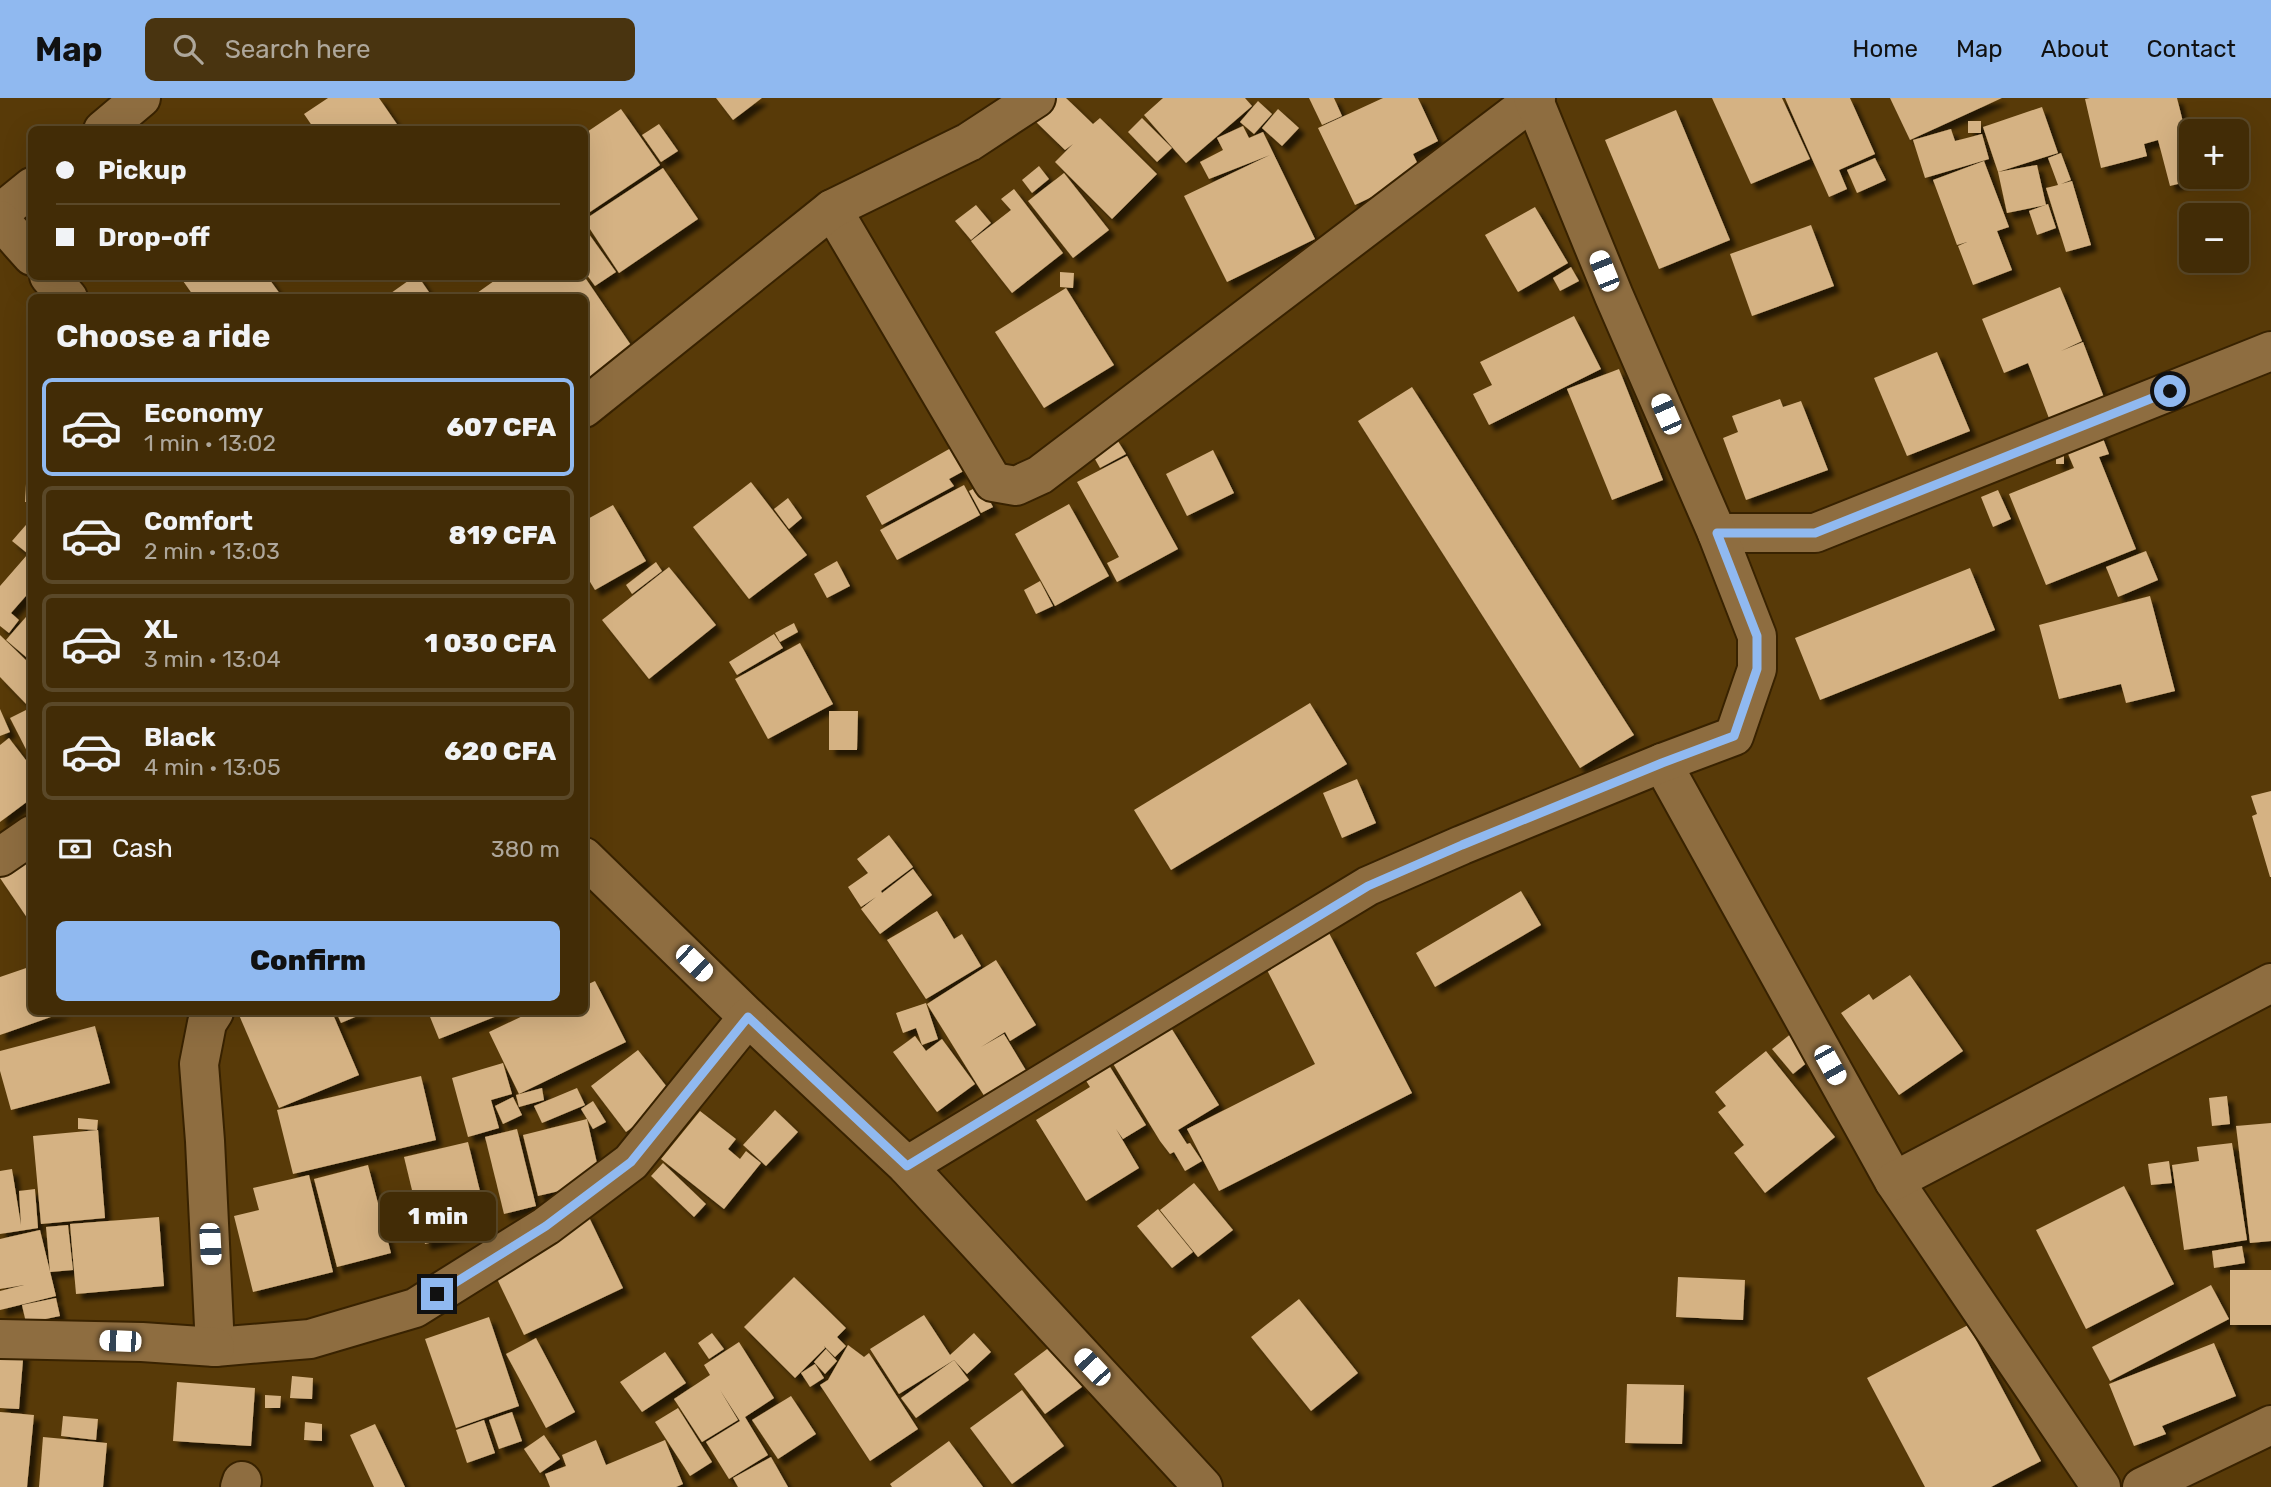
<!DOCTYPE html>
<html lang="en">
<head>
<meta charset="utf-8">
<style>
  body { margin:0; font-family:Rubik,sans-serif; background:#493410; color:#f1f3f6; height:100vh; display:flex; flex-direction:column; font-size:26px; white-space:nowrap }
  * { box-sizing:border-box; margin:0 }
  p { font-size:23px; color:#aea79b }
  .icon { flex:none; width:38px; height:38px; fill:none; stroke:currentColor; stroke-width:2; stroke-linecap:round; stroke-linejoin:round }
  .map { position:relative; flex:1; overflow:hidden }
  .side { position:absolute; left:28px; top:196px; width:560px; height:721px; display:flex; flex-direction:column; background:#422c06; border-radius:10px; box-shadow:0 7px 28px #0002,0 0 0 2px #5a4828 }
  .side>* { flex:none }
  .guide { position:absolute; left:28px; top:28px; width:560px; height:154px; border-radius:10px; box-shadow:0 7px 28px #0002,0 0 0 2px #5a4828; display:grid; align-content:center; height:154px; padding:0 28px; background:#422c06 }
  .tools { position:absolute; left:2179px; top:21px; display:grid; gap:14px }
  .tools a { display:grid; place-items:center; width:70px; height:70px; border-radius:10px; background:#422c06; box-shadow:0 7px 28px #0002,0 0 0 2px #5a4828; font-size:35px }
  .end { position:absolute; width:32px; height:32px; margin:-16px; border:9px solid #90b9f0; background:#111; box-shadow:0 0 0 4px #111 }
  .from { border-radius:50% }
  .bubble { position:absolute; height:49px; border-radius:10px; background:#422c06; box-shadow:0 7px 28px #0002,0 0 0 2px #5a4828; font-size:23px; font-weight:800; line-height:49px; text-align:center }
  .car { position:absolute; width:21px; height:42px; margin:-21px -10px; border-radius:9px; box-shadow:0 0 5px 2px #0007; background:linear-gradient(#fff 24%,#345 0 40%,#fff 0 76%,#345 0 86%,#fff 0) }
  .guide b { display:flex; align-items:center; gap:24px; height:66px; font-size:26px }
  .guide b+b { border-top:2px solid #5a4828 }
  .guide i { width:18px; height:18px; background:#f1f3f6 }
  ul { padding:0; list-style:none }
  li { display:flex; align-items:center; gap:21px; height:98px; margin:0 14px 10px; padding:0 14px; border:4px solid #5a4828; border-radius:10px }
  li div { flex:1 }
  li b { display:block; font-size:26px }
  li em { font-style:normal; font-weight:800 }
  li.selected { border-color:#90b9f0 }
  li>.icon { width:63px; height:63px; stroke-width:1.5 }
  h2 { padding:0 28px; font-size:32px; line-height:84px }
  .pay { display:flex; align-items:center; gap:18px; height:77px; padding:0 28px; font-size:26px }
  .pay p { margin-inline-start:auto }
  .cta { display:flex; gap:14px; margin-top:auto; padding:14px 28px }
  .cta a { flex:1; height:80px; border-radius:10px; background:#90b9f0; color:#111; font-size:28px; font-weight:800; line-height:80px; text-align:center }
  header { display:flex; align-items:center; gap:42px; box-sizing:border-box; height:98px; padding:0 35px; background:#90b9f0; color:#111 }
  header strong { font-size:33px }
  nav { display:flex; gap:38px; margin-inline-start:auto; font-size:24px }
  .search { width:490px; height:63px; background:#493410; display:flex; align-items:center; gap:18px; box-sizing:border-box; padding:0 24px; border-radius:10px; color:#aea79b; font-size:26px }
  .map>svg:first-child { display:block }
  .building { fill:#d5b283; filter:url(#shadow) }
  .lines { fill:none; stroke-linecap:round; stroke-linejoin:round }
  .street-casing { stroke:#382200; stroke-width:42 }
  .street { stroke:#8e6d40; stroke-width:38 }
  .route { stroke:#90b9f0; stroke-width:9 }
</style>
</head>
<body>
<header>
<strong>Map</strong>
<div class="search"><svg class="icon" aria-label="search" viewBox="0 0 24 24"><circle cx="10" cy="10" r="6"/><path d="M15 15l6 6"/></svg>Search here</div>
<nav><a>Home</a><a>Map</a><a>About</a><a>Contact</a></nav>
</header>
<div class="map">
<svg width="2271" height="1389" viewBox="0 0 2271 1389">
  <defs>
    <filter id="shadow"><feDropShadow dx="6" dy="6" stdDeviation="2" flood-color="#0009"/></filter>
  </defs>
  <rect width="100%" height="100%" fill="#583a08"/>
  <g class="building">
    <polygon points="328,0 379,0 401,32 315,32 304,16"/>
    <polygon points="716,0 762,0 733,22"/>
    <polygon points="1054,0 1066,0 1093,26 1100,20 1157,76 1112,121 1055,64 1073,46 1065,52 1033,21"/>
    <polygon points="1163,0 1245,0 1252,8 1186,65 1144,17"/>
    <polygon points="1309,0 1334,0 1342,18 1322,27"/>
    <polygon points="1383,0 1418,0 1438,43 1413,56 1422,75 1355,107 1318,30"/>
    <polygon points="1712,0 1782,0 1810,61 1751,86"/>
    <polygon points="1785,0 1850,0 1875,56 1839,72 1847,91 1829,99"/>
    <polygon points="1890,0 2002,0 1910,42"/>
    <polygon points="2090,0 2177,0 2191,56 2191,79 2197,79 2197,81 2170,88 2158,42 2144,46 2147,58 2101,70 2085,1"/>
    <polygon points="1258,3 1272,16 1254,36 1240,24"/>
    <polygon points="2042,9 2058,55 1998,74 2037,67 2046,107 2007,115 1998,74 1983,29"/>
    <polygon points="621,11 660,67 584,118 584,36"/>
    <polygon points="1278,11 1299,30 1282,48 1262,30"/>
    <polygon points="1676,12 1730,142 1659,171 1605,42"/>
    <polygon points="1142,20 1172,50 1157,64 1128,34"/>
    <rect x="1968" y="23" width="13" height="12"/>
    <polygon points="659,26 678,53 661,64 642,37"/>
    <polygon points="1243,28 1249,40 1263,34 1315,141 1227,184 1184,98 1270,57 1209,81 1200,64 1223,52 1217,40"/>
    <polygon points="1951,31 1955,43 1982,36 1989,61 1925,80 1913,42"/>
    <polygon points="2061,55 2071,82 2061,86 2072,83 2091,147 2066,154 2046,90 2058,87 2048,60"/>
    <polygon points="1875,60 1886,82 1857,95 1847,72"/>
    <polygon points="1984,63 2009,129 1997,133 2012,172 1973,187 1958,148 1967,144 1957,147 1933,82"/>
    <polygon points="1039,68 1049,81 1032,95 1022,82"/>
    <polygon points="663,70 698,121 619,175 584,122"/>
    <polygon points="1064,75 1109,132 1073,160 1028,103"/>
    <polygon points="1014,91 1063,155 1012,195 971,143 1011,112 1001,101"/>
    <polygon points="2048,106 2056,130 2037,137 2029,113"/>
    <polygon points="976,107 991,125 971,142 955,123"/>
    <polygon points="1535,109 1568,165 1518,194 1485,137"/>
    <polygon points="1811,127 1834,188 1752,218 1730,156"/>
    <polygon points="584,129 616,174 595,188 584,173"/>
    <polygon points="1571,169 1579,183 1560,193 1553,180"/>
    <polygon points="1060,174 1074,175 1073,190 1060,189"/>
    <polygon points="188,178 267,178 283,200 190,200 193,197 183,183"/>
    <polygon points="415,178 418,178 433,200 384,200"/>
    <polygon points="501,178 584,178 639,259 596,288 584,271 584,200 470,200"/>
    <polygon points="2060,189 2082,243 2061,253 2083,244 2105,302 2050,323 2028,265 2004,275 1982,221"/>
    <polygon points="1066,190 1114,267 1044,310 995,234"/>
    <polygon points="1574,218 1601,271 1489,327 1473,296 1492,287 1480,264"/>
    <polygon points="1937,254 1970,333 1907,358 1874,280"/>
    <polygon points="1619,271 1663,382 1612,402 1567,291"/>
    <polygon points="1412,289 1634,637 1580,670 1358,323"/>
    <polygon points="1780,301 1783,309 1801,303 1828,372 1746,402 1723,340 1738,334 1732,318"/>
    <polygon points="2099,330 2109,356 2099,359 2136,451 2046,487 2009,396 2074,370 2063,344"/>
    <polygon points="1116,340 1126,356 1100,370 1091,354"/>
    <polygon points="958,346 971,369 949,381 954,388 882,427 866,398"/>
    <polygon points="1213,352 1234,395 1187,418 1166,376"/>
    <rect x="2056" y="354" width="8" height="12"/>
    <polygon points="1127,358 1178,451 1117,484 1107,465 1119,459 1077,384"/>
    <polygon points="751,384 807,457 749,501 693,429"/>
    <polygon points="26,386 32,386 32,404 25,404"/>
    <polygon points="964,387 980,417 897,462 880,432"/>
    <polygon points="981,387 993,409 981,415 969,393"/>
    <polygon points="1998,392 2011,421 1993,429 1981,399"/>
    <polygon points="788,400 802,420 789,431 774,411"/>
    <polygon points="1069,406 1109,478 1055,508 1015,436"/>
    <polygon points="613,407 646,463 595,492 584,474 584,423"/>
    <polygon points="32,420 32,459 12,443"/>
    <polygon points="2146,453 2158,482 2118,499 2106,469"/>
    <polygon points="27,457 32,461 32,491 11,515 19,522 9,535 0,528 0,488"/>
    <polygon points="837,463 850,488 827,500 814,476"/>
    <polygon points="656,464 662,473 632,496 626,487"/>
    <polygon points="669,469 716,527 649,581 602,522"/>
    <polygon points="1970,470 1995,532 1820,602 1795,540"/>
    <polygon points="1040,483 1053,508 1036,516 1024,492"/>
    <polygon points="2150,498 2175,593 2126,605 2121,586 2059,601 2039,527"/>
    <polygon points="32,512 32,564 6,542"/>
    <polygon points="794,525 798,534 780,544 775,535"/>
    <polygon points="774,536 783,550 737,577 729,564"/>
    <polygon points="0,537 32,568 32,606 29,609 0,579"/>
    <polygon points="800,545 833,606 768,641 735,581"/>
    <polygon points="1310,605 1347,666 1171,772 1134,712"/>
    <polygon points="32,609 32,663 10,620"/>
    <polygon points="0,611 10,634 0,638"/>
    <polygon points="829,613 858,613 857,652 829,652"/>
    <polygon points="9,640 32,670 32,700 0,724 0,647"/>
    <polygon points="1357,681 1376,725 1342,740 1323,695"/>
    <polygon points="2271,693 2271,779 2270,779 2252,718 2257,716 2251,698"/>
    <polygon points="889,737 913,769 881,793 882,795 913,771 932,797 880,836 861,811 876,799 861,809 848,789 868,775 857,761"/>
    <polygon points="32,753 32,827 0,780 0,774"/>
    <polygon points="1521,793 1541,827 1435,889 1416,855"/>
    <polygon points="937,813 954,841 962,836 981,868 926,901 887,842"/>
    <polygon points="1329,835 1412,995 1219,1093 1187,1031 1315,966 1265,868"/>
    <polygon points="996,862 1036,927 1010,943 1005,934 981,949 1004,936 1030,979 988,1004 927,906"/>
    <polygon points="32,868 32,914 65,914 0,937 0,879"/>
    <polygon points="1910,877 1963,953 1899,997 1841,915 1869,896 1873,902"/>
    <polygon points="595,883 626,944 519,996 489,934 531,914 584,914 584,888"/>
    <polygon points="926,905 938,941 922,947 916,930 903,935 896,915"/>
    <polygon points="247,914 332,914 359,977 279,1010 239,917"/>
    <polygon points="336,914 367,914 341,925"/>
    <polygon points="428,914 507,914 439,941"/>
    <polygon points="95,928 110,985 11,1012 0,973 0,953"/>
    <polygon points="1170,928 1219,1007 1178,1032 1187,1046 1190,1045 1202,1063 1185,1073 1174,1054 1170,1056 1160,1043 1112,964"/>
    <polygon points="1798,930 1819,955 1793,976 1772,951"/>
    <polygon points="915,938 926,953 942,941 975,986 937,1014 893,954"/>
    <polygon points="638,952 674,998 626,1034 591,988"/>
    <polygon points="1766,953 1835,1039 1765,1095 1734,1055 1744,1047 1718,1014 1726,1008 1715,994"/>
    <polygon points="1107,964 1146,1027 1123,1041 1116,1031 1139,1070 1086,1103 1036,1022 1090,989 1083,978"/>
    <polygon points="503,965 512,996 491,1002 499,1030 468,1039 452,980"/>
    <polygon points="421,978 436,1042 293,1076 277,1012"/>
    <polygon points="542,990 544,1002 519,1009 516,997"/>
    <polygon points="577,990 585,1007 542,1025 534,1008"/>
    <polygon points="2227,998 2230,1026 2212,1028 2209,1000"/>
    <polygon points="513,999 522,1017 503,1026 495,1008"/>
    <polygon points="593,1003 606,1024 593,1031 581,1011"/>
    <polygon points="775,1012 798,1034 766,1068 743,1047"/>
    <polygon points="700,1013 736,1041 728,1051 740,1061 746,1053 761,1065 724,1111 661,1061"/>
    <polygon points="78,1020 98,1022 97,1032 78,1031"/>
    <polygon points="587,1021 601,1083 538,1098 523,1037"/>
    <polygon points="2271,1025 2271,1143 2250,1145 2236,1028"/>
    <polygon points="517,1031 536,1108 504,1116 485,1039"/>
    <polygon points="98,1032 105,1120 41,1126 33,1038"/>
    <polygon points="468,1044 489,1130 425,1146 404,1059"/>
    <polygon points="2232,1045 2247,1142 2184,1152 2172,1067 2199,1063 2197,1049"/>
    <polygon points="2169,1063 2172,1085 2151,1087 2148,1066"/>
    <polygon points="663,1065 706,1106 694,1119 651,1078"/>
    <polygon points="368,1067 391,1155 337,1169 314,1081"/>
    <polygon points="12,1071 21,1127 19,1093 35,1091 38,1130 0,1136 0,1073"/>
    <polygon points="309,1077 333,1174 253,1194 234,1118 259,1112 253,1090"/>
    <polygon points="1194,1085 1233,1132 1198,1159 1160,1112"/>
    <polygon points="2124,1088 2174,1186 2086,1231 2036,1132"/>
    <polygon points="1158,1111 1193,1154 1172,1170 1137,1128"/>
    <polygon points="587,1115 623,1190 524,1237 488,1162"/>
    <polygon points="159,1119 164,1188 76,1196 70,1126"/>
    <polygon points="68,1127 73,1172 50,1174 46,1129"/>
    <polygon points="40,1132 56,1198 0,1212 0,1193 24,1187 0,1191 0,1141"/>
    <polygon points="2242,1148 2245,1165 2214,1170 2212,1153"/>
    <rect x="2230" y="1172" width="41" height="55"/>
    <polygon points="794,1179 846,1230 837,1239 846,1248 835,1259 824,1248 825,1250 795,1280 744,1229"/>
    <polygon points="1678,1179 1745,1182 1743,1222 1676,1219"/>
    <polygon points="2211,1187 2229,1221 2110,1283 2092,1249"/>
    <polygon points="56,1200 60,1218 26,1225 22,1207"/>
    <polygon points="1299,1201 1358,1275 1311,1313 1251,1239"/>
    <polygon points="924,1217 950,1257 974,1235 991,1254 967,1276 954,1262 899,1296 870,1251"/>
    <polygon points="489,1219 519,1308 456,1330 425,1241"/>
    <polygon points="1968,1227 2041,1363 1991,1389 1925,1389 1867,1280"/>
    <polygon points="0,1235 25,1237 19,1311 0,1310"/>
    <polygon points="712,1235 724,1251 709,1261 698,1245"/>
    <polygon points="536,1240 575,1314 546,1330 506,1256"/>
    <polygon points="739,1244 774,1300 745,1319 768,1357 729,1381 706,1344 740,1323 720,1292 738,1322 702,1344 674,1301 710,1277 704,1267"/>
    <polygon points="1055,1245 1086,1286 1045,1316 1014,1276"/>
    <polygon points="2214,1245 2236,1298 2162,1328 2166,1336 2134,1348 2109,1286"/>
    <polygon points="848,1247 864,1259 869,1255 918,1331 870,1363 820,1287 828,1282"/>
    <polygon points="826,1251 837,1263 825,1276 814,1264"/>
    <polygon points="665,1254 686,1285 642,1314 620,1284"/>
    <polygon points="954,1262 969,1282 916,1320 901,1300"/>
    <polygon points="815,1266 824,1280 810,1289 801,1275"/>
    <polygon points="292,1278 313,1280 312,1301 290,1300"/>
    <polygon points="177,1284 255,1290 251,1348 173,1343"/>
    <polygon points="1627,1286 1684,1287 1682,1346 1625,1345"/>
    <polygon points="1022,1292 1064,1348 1012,1386 970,1330"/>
    <polygon points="265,1297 281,1298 280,1310 265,1310"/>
    <polygon points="791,1298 816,1336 778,1361 752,1322"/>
    <polygon points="678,1310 712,1364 690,1378 655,1324"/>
    <polygon points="0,1314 34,1317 27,1389 0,1389"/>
    <polygon points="512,1314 522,1343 499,1351 489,1322"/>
    <polygon points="63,1318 98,1321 96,1342 61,1338"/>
    <polygon points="484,1322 495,1355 467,1365 456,1332"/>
    <polygon points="305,1324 322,1326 322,1343 304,1342"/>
    <polygon points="375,1326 405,1389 374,1389 350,1337"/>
    <polygon points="544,1337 560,1361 540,1375 524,1351"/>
    <polygon points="43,1339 107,1345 103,1389 39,1389"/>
    <polygon points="596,1342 606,1367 665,1342 683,1386 676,1389 550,1389 545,1376 566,1368 562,1357"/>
    <polygon points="949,1343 983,1389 892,1389 890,1386"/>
    <polygon points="771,1359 788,1389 738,1389 733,1380"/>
  </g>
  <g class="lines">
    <defs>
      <g id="street">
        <polyline points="103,32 141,0"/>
        <polyline points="832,111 993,384 1016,388 1040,377 1536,0"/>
        <polyline points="0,115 32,89"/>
        <polyline points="0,122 32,158"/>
        <polyline points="49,178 68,200"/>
        <polyline points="584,310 832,111 969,44 1036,0"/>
        <polyline points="1717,435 1815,435 2271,253"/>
        <polyline points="1662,665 1894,1083 2101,1389"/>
        <polyline points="0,759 32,737"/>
        <polyline points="584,759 748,919 907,1068 1368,788 1462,747 1662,665 1734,638 1757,571 1757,538 1717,435 1614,198 1533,0"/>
        <polyline points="214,914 207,925 199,966 205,1043 215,1249 310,1241 415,1210 546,1128 631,1064 748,919"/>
        <polyline points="907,1068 1203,1389"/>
        <polyline points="1894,1083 2271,885"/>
        <polyline points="0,1241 142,1244 215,1249"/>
        <polyline points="240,1389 242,1383"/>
        <polyline points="2142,1389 2271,1327"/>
      </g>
    </defs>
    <use href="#street" class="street-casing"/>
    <use href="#street" class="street"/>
  </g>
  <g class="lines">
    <polyline class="route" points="437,1196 546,1128 631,1064 748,919 907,1068 1368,788 1462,747 1662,665 1734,638 1757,571 1757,538 1717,435 1815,435 2170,293"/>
  </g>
</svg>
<div class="tools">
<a>+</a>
<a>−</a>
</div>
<i class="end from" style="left:2170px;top:293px"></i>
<i class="end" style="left:437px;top:1196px"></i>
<div class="bubble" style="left:380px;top:1094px;width:116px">1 min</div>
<i class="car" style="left:1604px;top:173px;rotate:338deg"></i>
<i class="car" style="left:1666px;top:316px;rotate:336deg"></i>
<i class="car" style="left:694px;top:865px;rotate:134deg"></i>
<i class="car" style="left:1830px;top:967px;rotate:151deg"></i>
<i class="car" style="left:210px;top:1146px;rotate:177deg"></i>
<i class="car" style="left:120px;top:1243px;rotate:272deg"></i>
<i class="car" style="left:1092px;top:1269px;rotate:317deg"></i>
<div class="guide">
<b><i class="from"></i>Pickup</b>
<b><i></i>Drop-off</b>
</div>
<section class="side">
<h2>Choose a ride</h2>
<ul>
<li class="selected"><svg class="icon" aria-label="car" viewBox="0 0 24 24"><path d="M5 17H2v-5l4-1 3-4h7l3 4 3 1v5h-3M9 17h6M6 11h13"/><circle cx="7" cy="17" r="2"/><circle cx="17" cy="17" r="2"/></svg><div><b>Economy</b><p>1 min · 13:02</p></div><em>607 CFA</em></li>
<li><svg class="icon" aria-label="car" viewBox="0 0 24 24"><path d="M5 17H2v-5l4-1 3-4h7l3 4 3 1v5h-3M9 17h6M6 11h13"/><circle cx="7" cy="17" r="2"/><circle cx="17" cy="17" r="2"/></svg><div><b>Comfort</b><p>2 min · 13:03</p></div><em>819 CFA</em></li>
<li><svg class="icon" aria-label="car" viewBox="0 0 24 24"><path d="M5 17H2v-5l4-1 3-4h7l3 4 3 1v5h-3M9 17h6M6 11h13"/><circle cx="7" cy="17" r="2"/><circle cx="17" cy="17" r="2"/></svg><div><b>XL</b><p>3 min · 13:04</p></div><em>1 030 CFA</em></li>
<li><svg class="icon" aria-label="car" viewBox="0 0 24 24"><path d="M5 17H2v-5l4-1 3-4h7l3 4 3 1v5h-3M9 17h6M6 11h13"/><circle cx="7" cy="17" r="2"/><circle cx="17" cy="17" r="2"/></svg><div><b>Black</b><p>4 min · 13:05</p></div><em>620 CFA</em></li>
</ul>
<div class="pay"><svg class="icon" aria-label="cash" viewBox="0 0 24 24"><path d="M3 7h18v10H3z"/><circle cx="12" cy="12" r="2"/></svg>Cash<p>380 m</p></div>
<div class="cta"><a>Confirm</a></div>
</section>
</div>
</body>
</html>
